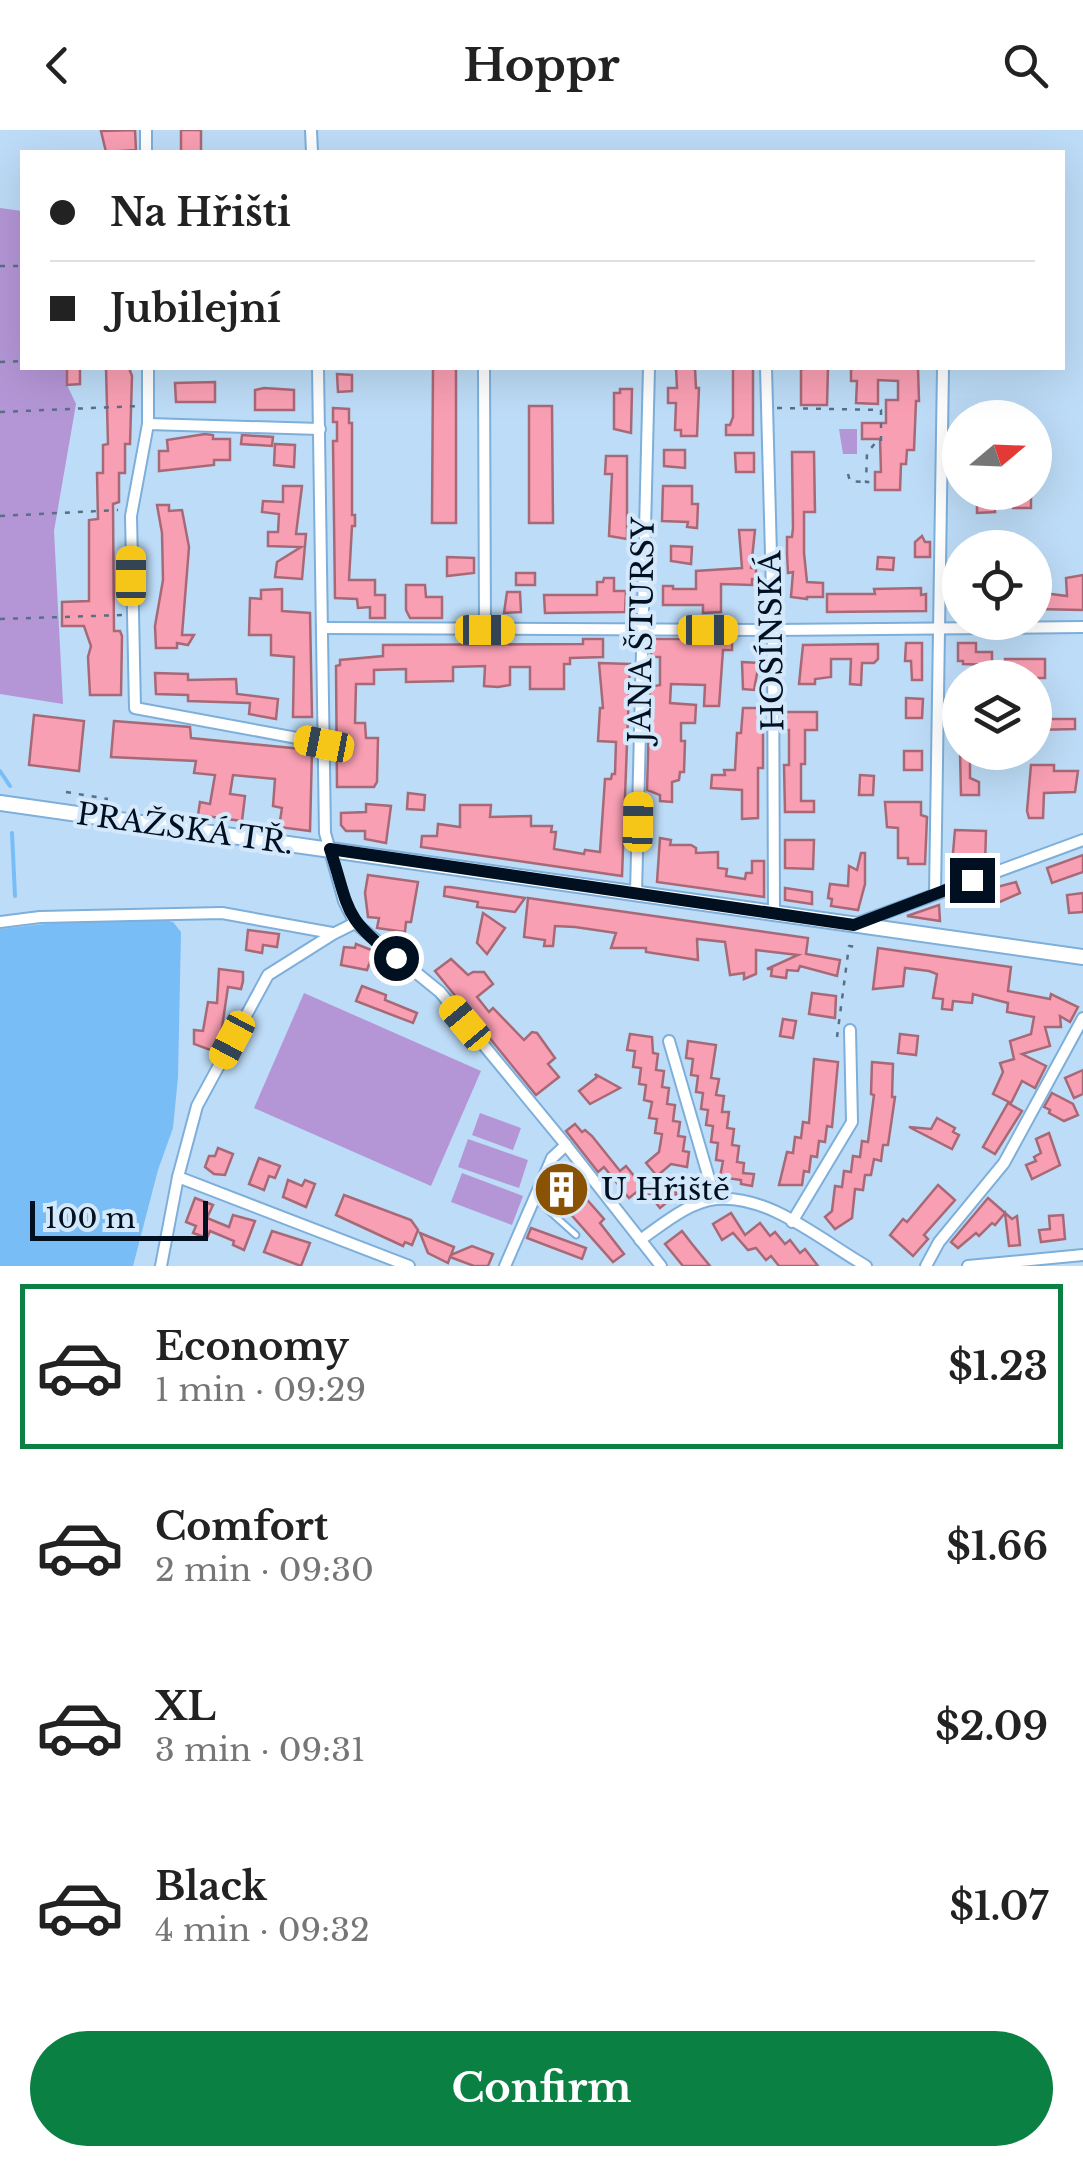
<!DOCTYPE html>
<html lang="en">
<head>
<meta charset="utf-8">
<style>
  body { margin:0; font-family:"Libre Baskerville",serif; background:#f2f2f2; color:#222; height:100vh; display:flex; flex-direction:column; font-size:38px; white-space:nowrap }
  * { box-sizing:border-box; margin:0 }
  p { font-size:32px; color:#767676 }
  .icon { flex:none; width:55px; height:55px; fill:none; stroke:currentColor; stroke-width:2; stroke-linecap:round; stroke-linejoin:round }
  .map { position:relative; height:1136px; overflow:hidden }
  .side { display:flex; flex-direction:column; background:#fff; flex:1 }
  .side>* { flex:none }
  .hud { position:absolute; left:20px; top:20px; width:1045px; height:220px; border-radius:0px; box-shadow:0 10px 40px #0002; display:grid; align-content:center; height:220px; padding:0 30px; background:#fff }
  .needle { width:65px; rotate:71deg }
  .fabs { position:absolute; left:942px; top:270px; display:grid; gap:20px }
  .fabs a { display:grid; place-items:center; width:110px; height:110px; border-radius:50%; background:#fff; box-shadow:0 10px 40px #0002; font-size:50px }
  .scale { position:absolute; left:30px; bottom:25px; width:178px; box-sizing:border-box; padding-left:10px; border:5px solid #011020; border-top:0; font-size:28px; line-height:35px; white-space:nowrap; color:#011020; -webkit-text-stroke:8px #d3e8fa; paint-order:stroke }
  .end { position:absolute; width:45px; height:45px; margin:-22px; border:12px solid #011020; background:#fff; box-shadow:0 0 0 5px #fff }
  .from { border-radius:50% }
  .car { position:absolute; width:30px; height:60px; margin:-30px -15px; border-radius:12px; box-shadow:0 0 8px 2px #0007; background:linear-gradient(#f5c518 24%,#345 0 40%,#f5c518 0 76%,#345 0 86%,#f5c518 0) }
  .hud b { display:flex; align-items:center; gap:35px; height:95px; font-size:38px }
  .hud b+b { border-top:2px solid #e0e0e0 }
  .hud i { width:25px; height:25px; background:#222 }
  ul { padding:18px 0 0; list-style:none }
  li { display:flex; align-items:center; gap:30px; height:165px; margin:0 20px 15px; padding:0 10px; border:5px solid transparent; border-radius:0px }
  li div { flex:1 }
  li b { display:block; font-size:38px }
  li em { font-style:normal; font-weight:700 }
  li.selected { border-color:#0b8043 }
  li>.icon { width:90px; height:90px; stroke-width:1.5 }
  .primary-button { display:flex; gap:20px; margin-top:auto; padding:20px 30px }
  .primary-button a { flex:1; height:115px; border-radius:60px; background:#0b8043; color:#fff; font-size:40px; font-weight:700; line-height:115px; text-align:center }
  header { display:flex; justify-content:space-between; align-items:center; height:130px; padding:0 30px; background:#fff; font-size:45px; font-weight:700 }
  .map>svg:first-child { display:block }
  .green { fill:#b496d6 }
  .water { fill:#79bdf7 }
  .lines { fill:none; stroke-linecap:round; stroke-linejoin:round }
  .stream { stroke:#79bdf7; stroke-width:4 }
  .building { fill:#f99fb3; stroke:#a86977; stroke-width:2.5 }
  .lane-casing { stroke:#7dafda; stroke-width:9 }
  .street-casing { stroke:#7dafda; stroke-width:14 }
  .secondary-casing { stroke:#7dafda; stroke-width:18 }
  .path { stroke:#586f84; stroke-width:2.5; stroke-dasharray:5 8; stroke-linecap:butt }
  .lane { stroke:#fff; stroke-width:5 }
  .street { stroke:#fff; stroke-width:10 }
  .secondary { stroke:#fff; stroke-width:14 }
  .route { stroke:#011020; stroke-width:12 }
  .labels { text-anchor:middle; stroke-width:8; stroke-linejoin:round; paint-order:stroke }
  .street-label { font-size:30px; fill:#011020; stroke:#d3e8fa }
  .poi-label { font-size:30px; fill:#011020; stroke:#d3e8fa; text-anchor:start }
</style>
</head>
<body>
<header><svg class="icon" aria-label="back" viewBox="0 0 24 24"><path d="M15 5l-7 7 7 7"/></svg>Hoppr<svg class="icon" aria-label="search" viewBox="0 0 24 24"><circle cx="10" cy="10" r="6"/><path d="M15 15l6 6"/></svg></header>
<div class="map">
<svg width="1083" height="1136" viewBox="0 0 1083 1136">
  <rect width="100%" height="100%" fill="#bddcf7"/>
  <g class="green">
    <polygon points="0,78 22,81 22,238 67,238 67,255 76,274 54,401 63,574 0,564"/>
    <polygon points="839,299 857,299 857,324 843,324"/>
    <polygon points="304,863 481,941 431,1056 254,978"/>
    <polygon points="480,983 521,998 513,1020 472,1005"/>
    <polygon points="468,1009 528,1030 519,1058 458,1037"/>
    <polygon points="462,1043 523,1066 512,1095 451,1072"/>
  </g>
  <polygon class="water" points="150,787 173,792 181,802 178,947 173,998 158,1040 133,1136 0,1136 0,799 81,790"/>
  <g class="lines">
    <g class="stream">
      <polyline points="0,641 10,656"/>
      <polyline points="12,703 15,766"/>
    </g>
  </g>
  <g class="building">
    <polygon points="135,0 136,20 106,22 101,1"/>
    <rect x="181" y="0" width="20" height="22"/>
    <polygon points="67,238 80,238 80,254 67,255"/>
    <polygon points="106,238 129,238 132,246 130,314 125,314 125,343 119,343 119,372 113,374 114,501 120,501 122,506 121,565 90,565 88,527 91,516 84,496 62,496 62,472 89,471 89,390 98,389 97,343 103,343 103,315 108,314"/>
    <polygon points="433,238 456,238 456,393 432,393"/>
    <polygon points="676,238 695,238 696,258 699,258 697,306 681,306 681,300 675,300 676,273 668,273 668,258 677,258"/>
    <polygon points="733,238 753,238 753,305 726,305 726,295 730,295 733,287"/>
    <polygon points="828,238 827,275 801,275 801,239"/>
    <polygon points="851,238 918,238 919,271 916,271 914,320 907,320 906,334 901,334 900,360 875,360 875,342 881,342 880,309 862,309 862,293 886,293 886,270 898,270 898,251 878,250 878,274 856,273 857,251 851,251"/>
    <polygon points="337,244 352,245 352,261 338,262"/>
    <polygon points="215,252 215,272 176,272 175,253"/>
    <polygon points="264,258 294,260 294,280 255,280 255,260"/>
    <polygon points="620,259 632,259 631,303 614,299 614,263 620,263"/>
    <polygon points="529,276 552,276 553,393 529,393"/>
    <polygon points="333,278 349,279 349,293 352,293 352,385 355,385 355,396 352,396 349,450 375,450 375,465 385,465 385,488 370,488 370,477 358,478 357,469 335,468 333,311 337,311 337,292 333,292"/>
    <polygon points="205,304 213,305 213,309 230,309 230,330 214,330 214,335 159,341 159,321 168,321 167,310"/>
    <polygon points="242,305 273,307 272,316 241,314"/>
    <polygon points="275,314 295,315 294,337 274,335"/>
    <polygon points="664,320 685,320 685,338 664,336"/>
    <polygon points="792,322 814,322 815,382 804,382 804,423 807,452 823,453 823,467 807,467 807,469 791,467 793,442 788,443 787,424 787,407 792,407 793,398"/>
    <polygon points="735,323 754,323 754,342 736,342"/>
    <polygon points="606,326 627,326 627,409 609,406 612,344 605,344"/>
    <polygon points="283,356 302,356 296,404 306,404 302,449 275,447 277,432 301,417 268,416 268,402 278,402 279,384 262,382 263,371 283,372"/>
    <polygon points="663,356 692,356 692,374 698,374 697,398 687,397 688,392 662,391"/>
    <polygon points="977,362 994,362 995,382 977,383"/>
    <rect x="1013" y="362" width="18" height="16"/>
    <polygon points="157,375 169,375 169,381 182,380 189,417 182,505 194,505 188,515 177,513 177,518 156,518 155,496 163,450 162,403"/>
    <polygon points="739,400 755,400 751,438 756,438 756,449 752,449 752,455 721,454 721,482 703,483 703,475 663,475 663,456 673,456 673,459 696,459 696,441 742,438"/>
    <polygon points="922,406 925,412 930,412 930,427 915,427 915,412"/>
    <polygon points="671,416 692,417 691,434 671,431"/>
    <polygon points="447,427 474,428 474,443 447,446"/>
    <polygon points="878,427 894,428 893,440 877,439"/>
    <rect x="516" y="443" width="19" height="12"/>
    <polygon points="1083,445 1083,480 1035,479 1035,462 1067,466 1066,448"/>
    <polygon points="604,448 614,448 614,461 626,461 625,482 545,483 544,465 597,465 597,452 603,452"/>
    <polygon points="406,455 425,455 426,467 442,467 442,488 410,488 406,480"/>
    <polygon points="921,458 921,465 926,464 926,481 827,482 827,464 875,464 874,459"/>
    <polygon points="282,459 282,481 310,483 312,587 293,587 294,527 271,525 271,505 249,505 250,468 261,469 261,460"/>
    <polygon points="507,462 520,462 521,482 504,483"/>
    <polygon points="583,509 603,509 603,527 570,528 570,534 564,534 564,559 530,559 530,537 510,537 510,555 498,557 484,556 485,536 453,537 453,551 406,552 406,539 374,540 374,554 356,554 355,593 365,593 366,608 378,608 377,652 374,657 337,657 336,536 340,535 340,530 383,526 383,515 583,514"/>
    <polygon points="651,509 732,509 732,520 723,520 719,576 704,576 705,555 671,554 670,573 696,575 695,593 681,593 681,611 685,611 684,642 680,642 679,650 672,652 672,672 660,671 660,665 647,660 650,557 660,555 660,527 651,527"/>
    <polygon points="906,513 922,513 922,550 912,550 911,531 905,531"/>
    <polygon points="958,513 976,513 976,522 992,522 992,535 963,534 963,531 958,531"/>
    <polygon points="878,514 878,529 874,533 862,533 861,555 850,554 851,529 831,529 831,547 815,549 815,554 799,554 803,515"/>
    <polygon points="1005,529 1045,529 1045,548 1006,548"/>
    <polygon points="742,532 759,533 754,560 743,559"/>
    <polygon points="599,533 630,534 622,746 421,717 422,706 437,706 438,694 460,697 460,675 491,675 490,687 531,686 531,696 552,696 551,702 556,702 554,719 584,724 585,720 600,722 605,649 611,649 612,644 615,644 616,612 598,611 600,578 603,578"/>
    <polygon points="155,543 188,544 188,550 236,549 237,564 278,569 276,589 249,584 250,573 188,571 188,565 156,564"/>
    <polygon points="906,568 923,569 922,588 906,588"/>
    <polygon points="743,578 758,578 758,585 763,585 763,638 758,638 758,688 742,689 742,660 711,658 712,645 725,645 724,640 735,640 737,603 741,603"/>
    <polygon points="784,582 817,582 817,600 805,600 805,634 801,634 801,671 814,671 814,682 785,682 784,635 789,635 789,600 784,600"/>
    <polygon points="34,585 84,591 79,641 29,635"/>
    <polygon points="1035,589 1075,589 1075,599 1035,600"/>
    <polygon points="114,591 190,597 191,608 312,620 310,701 279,697 282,678 273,676 275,649 233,645 230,664 245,666 242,691 198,685 200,672 210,674 215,645 194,643 196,631 111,627"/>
    <rect x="904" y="621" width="18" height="19"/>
    <polygon points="960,622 970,622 970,648 979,652 979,665 961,665"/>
    <polygon points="1031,635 1054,635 1054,641 1078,641 1075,662 1044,663 1043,688 1029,688 1027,681"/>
    <polygon points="860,645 874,646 873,665 859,665"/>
    <polygon points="408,663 425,665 424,680 407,679"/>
    <polygon points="885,672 921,672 921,685 927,687 925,734 908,734 908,728 898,728 898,698 887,697"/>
    <polygon points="366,674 391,676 386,713 365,709 365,701 346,701 341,695 341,683 366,682"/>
    <polygon points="955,700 986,701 985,735 952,734"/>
    <polygon points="660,708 671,710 670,715 691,715 696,718 696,723 718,722 718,738 727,739 726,746 745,749 746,743 752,743 752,731 764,731 764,767 657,752"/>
    <polygon points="785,710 814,710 813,739 785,738"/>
    <polygon points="861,723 865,723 865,754 858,780 831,776 832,769 828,768 830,754 848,756 849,736 857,740"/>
    <polygon points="1083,725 1083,742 1052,753 1047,738"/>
    <polygon points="368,745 418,752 411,792 406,792 405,802 377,798 379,788 368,787 365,763"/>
    <polygon points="1016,752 1020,763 995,774 989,759"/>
    <polygon points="445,757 450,757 525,768 515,782 477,777 478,772 444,766"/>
    <polygon points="785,758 812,762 812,774 785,770"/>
    <polygon points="1083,763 1083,782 1069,783 1067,765"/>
    <polygon points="528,768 808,808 806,824 840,830 837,846 800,836 798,841 787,840 786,848 771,846 772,839 767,839 798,825 756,820 756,844 744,849 744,843 730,845 725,812 697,809 698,830 646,822 646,818 611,818 616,803 575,797 555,796 553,816 544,816 545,810 524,807"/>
    <polygon points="939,775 940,791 907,786"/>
    <polygon points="483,783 505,798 487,824 477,813"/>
    <polygon points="248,800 279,804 277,817 263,815 262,823 246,820"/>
    <polygon points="356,814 374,821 367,840 341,835 344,817 355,818"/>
    <polygon points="878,818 1011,837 1008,861 1050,869 1051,864 1078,877 1070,892 1060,886 1061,897 1045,897 1050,916 1022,924 1046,936 1035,958 1022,951 1011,973 993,964 1003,942 1000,933 1014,929 1010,911 1031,904 1034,887 1007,882 1008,873 973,864 972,873 953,871 952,880 942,879 943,869 933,868 937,844 929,841 905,838 903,856 873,859"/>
    <polygon points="451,829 468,845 473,842 484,842 493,854 477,867 489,882 493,878 524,910 532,902 537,903 555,928 548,934 559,947 536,965 435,841"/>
    <polygon points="219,839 243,842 243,851 241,859 228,857 221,904 213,921 194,914 194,900 203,901 208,872 217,873"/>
    <polygon points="362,856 386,865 385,870 417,883 413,893 356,871"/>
    <polygon points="812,863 836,866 835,888 809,884"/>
    <polygon points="783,889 796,891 793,908 780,906"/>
    <polygon points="630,904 652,907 653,923 658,924 656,940 664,941 662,957 669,958 667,974 675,975 673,991 680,992 678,1006 685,1007 683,1021 689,1022 687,1037 671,1034 657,1046 646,1033 659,1022 662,1004 655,1003 657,989 649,988 652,972 644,970 646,955 639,954 641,938 633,937 635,921 627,920"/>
    <polygon points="900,904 918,906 916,925 898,923"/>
    <polygon points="688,911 716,915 711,948 719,949 716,965 724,966 722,982 729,982 727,998 734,999 732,1015 739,1016 737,1032 744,1033 743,1043 754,1044 752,1056 741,1054 741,1050 720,1047 723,1031 716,1030 718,1013 711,1012 713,996 706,995 708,980 701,979 703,963 696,962 698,946 691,945 693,929 686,928"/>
    <polygon points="814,929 838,932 832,997 827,996 825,1012 819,1011 817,1027 811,1026 809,1042 804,1041 802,1055 779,1055 787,1022 793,1023 795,1007 801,1008 803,992 809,993"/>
    <polygon points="872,932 893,934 892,967 895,967 888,1015 883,1015 881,1031 874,1029 871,1045 865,1045 863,1060 855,1059 852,1088 835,1099 825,1087 832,1081 835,1056 842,1057 844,1041 851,1042 853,1026 860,1027 862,1011 868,1012 874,965 871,964"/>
    <polygon points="1083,940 1083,964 1074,968 1065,948"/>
    <polygon points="595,944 620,958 590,974 579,961 597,947"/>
    <polygon points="1052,963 1073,974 1078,985 1064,991 1049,983 1050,980 1044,977"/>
    <polygon points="1008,973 1022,981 995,1024 983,1017"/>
    <polygon points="937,988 955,998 953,1002 959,1005 952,1019 909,997 931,999"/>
    <polygon points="575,994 582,1002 585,1000 592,1006 620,1041 626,1036 643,1057 629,1068 604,1037 598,1042 566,1001"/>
    <polygon points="1049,1003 1060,1035 1032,1049 1026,1035 1036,1031 1034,1027 1041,1023 1036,1009"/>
    <polygon points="218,1018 233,1024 225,1045 214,1044 205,1037 209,1026 215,1026"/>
    <polygon points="259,1028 280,1036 275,1048 269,1046 264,1060 249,1054"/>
    <polygon points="665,1049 677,1064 660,1078 648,1063"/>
    <polygon points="288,1050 302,1056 305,1050 315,1054 306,1077 283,1067"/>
    <polygon points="565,1051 572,1059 575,1056 604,1089 600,1093 624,1124 613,1132 552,1063"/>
    <polygon points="938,1055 955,1070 924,1105 928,1109 913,1126 890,1105 903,1089 907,1092"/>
    <polygon points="344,1065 411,1090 418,1100 412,1115 405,1112 403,1116 336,1085"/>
    <polygon points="195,1068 213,1075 207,1088 229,1097 233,1085 255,1091 244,1120 233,1115 234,1111 210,1101 207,1108 193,1103 196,1096 186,1092"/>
    <polygon points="988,1068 1012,1089 1017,1086 1020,1115 1009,1116 1005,1083 995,1095 992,1093 979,1106 976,1103 958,1118 951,1112"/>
    <polygon points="731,1083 745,1105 760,1093 770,1106 775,1102 785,1114 790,1110 800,1123 805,1119 818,1136 779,1136 771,1126 766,1130 756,1118 748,1120 733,1103 722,1110 713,1094"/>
    <polygon points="1063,1085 1065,1109 1041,1112 1039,1100 1050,1099 1049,1086"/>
    <polygon points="531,1098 586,1118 582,1129 527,1108"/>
    <polygon points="272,1101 310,1113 301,1136 264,1122"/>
    <polygon points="682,1101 692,1114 710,1136 683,1136 665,1114"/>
    <polygon points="420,1103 454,1117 451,1125 472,1116 493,1124 488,1136 474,1136 450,1127 448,1133 428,1123"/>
  </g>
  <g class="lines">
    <defs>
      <polyline id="lane" points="537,1070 576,1105"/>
      <g id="street">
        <polyline points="146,0 146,22"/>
        <polyline points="311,0 312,22"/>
        <polyline points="318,238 325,703 344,771 355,793 440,862 566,1015 661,1136"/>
        <polyline points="484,238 485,500"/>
        <polyline points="766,238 773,500 774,784"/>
        <polyline points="148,294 148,238"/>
        <polyline points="320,299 148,294 131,386 135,578 324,613"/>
        <polyline points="322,498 773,500 1083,497"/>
        <polyline points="636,763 649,238"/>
        <polyline points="935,764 943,238"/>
        <polyline points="0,792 40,787 222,783 332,803"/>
        <polyline points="855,794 1083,710"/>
        <polyline points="669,911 715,1069"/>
        <polyline points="178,1047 409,1136"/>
        <polyline points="792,1092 852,992 850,900"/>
        <path d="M640,1110c22,-15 48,-38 76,-41 53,-5 106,42 150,67"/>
        <polyline points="161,1136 178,1047 197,976 268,845 333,804 355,793"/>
        <polyline points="505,1136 552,1028 566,1015"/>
        <polyline points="926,1136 939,1112 1004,1033 1083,888"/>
        <polyline points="968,1136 1083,1125"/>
      </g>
      <polyline id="secondary" points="0,673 1083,827"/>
    </defs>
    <use href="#lane" class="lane-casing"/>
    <use href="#street" class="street-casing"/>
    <use href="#secondary" class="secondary-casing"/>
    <g class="path">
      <polyline points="0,136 22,136"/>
      <polyline points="0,232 22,231"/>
      <polyline points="777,278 881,280 881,311 877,311 867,323 866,352 875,352"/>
      <polyline points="0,282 138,276"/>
      <polyline points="848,344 850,351 864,352"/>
      <polyline points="0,386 118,380"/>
      <polyline points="0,489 123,485"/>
      <polyline points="66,662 108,669"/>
      <polyline points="837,907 849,816 859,817"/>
    </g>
    <use href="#lane" class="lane"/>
    <use href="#street" class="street"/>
    <use href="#secondary" class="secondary"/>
  </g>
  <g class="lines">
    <path class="route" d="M396,828c-54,-41 -46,-48 -66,-109l524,76 118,-45"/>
  </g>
  <defs>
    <symbol id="building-disc" viewBox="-11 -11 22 22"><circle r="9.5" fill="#8a5204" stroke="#d3e8fa"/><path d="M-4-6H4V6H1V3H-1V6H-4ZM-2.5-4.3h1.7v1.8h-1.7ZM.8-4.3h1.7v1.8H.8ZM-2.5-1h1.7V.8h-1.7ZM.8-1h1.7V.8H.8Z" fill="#fff"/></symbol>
  </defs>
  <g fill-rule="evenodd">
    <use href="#building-disc" x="530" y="1028" width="63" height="63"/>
  </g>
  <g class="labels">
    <g class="street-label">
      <text transform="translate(642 500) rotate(-89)" y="10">JANA ŠTURSY</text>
      <text transform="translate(772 511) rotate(-91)" y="10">HOSÍNSKÁ</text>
      <text transform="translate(185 699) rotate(8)" y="10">PRAŽSKÁ TŘ.</text>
    </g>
    <g class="poi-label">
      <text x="601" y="1070">U Hřiště</text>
    </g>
  </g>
</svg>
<div class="fabs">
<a><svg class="needle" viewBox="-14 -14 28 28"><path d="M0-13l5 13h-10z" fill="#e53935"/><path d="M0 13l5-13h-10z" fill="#767676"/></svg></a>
<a><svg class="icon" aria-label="locate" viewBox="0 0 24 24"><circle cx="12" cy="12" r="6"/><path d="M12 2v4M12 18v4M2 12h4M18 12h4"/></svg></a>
<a><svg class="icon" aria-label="layers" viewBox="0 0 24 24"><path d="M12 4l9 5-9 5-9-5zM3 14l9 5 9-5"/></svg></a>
</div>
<div class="scale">100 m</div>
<i class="end from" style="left:396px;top:828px"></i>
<i class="end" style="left:972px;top:750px"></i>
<i class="car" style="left:131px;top:446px;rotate:0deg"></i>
<i class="car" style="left:485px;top:500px;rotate:90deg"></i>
<i class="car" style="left:708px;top:500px;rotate:90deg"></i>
<i class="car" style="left:324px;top:614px;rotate:281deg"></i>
<i class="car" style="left:638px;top:692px;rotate:1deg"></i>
<i class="car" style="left:465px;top:893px;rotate:320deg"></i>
<i class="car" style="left:232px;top:910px;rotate:208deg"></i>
<div class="hud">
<b><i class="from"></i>Na Hřišti</b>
<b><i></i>Jubilejní</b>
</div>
</div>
<section class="side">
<ul>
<li class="selected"><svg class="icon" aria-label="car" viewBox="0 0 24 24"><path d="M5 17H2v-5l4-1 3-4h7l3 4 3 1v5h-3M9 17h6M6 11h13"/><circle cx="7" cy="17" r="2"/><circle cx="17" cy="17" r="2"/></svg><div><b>Economy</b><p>1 min · 09:29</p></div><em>$1.23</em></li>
<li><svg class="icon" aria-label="car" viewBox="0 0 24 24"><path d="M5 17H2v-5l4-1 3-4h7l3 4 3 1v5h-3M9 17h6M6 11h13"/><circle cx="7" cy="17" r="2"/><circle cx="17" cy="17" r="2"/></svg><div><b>Comfort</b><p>2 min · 09:30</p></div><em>$1.66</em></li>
<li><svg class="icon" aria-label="car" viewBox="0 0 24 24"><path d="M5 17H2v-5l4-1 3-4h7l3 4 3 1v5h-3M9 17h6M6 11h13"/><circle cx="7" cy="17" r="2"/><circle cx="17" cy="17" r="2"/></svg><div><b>XL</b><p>3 min · 09:31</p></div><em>$2.09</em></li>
<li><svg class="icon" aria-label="car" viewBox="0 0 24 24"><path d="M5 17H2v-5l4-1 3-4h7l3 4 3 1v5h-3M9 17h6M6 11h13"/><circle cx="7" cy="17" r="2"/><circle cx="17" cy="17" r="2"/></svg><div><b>Black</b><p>4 min · 09:32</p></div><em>$1.07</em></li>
</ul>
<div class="primary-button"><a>Confirm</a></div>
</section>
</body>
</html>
